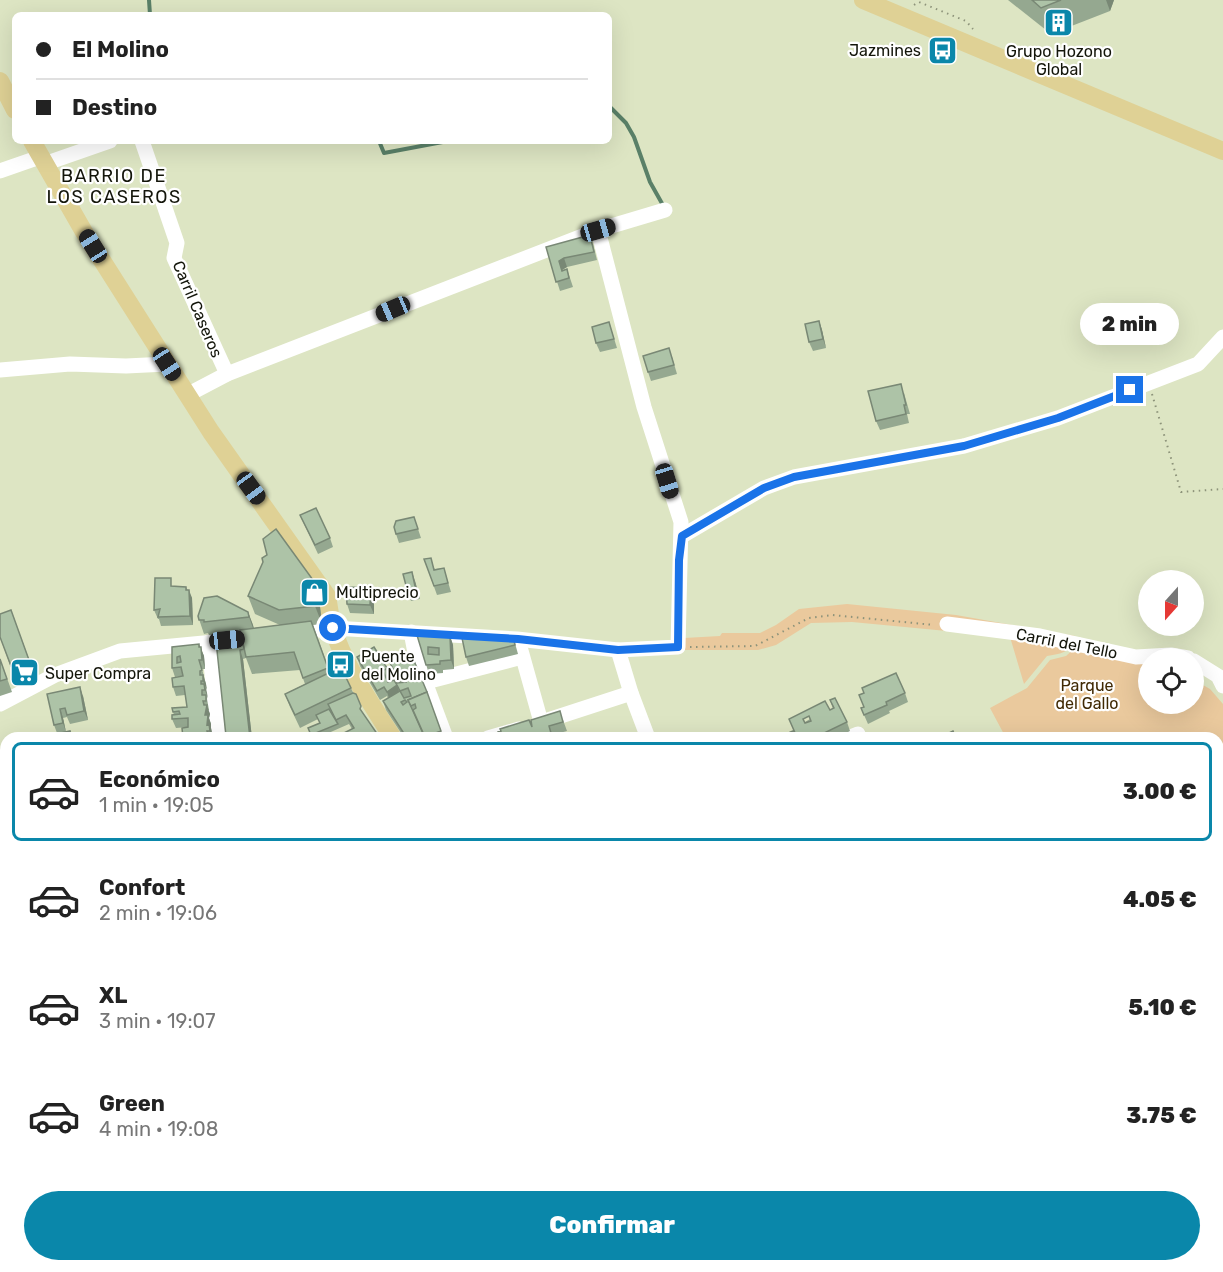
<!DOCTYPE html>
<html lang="es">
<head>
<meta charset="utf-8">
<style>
  body { margin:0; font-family:Rubik,sans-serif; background:#f2f2f2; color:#222; height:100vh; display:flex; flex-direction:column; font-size:22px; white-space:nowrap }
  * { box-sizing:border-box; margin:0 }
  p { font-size:20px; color:#767676 }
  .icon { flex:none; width:33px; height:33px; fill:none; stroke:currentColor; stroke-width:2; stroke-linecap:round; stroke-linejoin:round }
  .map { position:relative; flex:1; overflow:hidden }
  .details { position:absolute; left:0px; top:732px; width:1224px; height:540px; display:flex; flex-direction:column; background:#fff; border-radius:18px 18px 0 0; box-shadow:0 6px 24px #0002 }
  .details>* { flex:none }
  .guide { position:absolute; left:12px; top:12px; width:600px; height:132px; border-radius:9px; box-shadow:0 6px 24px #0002; display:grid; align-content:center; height:132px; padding:0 24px; background:#fff }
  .needle { width:39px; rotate:201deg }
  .controls { position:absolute; left:1138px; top:570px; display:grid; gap:12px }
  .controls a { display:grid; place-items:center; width:66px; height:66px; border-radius:50%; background:#fff; box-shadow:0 6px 24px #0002; font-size:30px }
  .end { position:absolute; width:27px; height:27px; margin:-14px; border:8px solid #1a73e8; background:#fff; box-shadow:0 0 0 3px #fff }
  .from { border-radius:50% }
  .bubble { position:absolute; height:42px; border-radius:21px; background:#fff; box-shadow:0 6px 24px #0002; font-size:20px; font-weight:800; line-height:42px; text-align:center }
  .car { position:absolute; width:18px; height:36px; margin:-18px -9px; border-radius:8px; box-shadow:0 0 4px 2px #0007; background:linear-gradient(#222 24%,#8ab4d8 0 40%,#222 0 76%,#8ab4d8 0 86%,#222 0) }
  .guide b { display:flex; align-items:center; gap:21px; height:57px; font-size:22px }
  .guide b+b { border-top:2px solid #e0e0e0 }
  .guide i { width:15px; height:15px; background:#222 }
  ul { padding:10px 0 0; list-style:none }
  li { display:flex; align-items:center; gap:18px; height:99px; margin:0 12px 9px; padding:0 12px; border:3px solid transparent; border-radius:9px }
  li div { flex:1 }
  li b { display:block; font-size:22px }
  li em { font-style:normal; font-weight:800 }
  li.current { border-color:#0a87aa }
  li>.icon { width:54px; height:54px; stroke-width:1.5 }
  .button { display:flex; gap:12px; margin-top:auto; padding:12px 24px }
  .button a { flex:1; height:69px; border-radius:36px; background:#0a87aa; color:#fff; font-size:24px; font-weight:800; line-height:69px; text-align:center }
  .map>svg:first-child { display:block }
  .green { fill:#eac99d }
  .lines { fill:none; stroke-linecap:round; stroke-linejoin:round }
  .stream { stroke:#5a8068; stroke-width:4 }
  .river { stroke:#78ae91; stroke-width:21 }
  .path { stroke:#8d937a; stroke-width:2; stroke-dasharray:1.5 4.5; stroke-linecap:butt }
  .minor { stroke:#fff; stroke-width:15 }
  .major { stroke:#dfd195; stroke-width:18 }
  .wall { fill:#95a890; fill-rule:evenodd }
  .shaded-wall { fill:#798875 }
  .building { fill:#adc3a7; stroke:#798875; stroke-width:1.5; fill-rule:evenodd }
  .route { stroke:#1a73e8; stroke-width:8 }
  .labels { text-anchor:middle; stroke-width:4.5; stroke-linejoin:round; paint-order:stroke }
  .poi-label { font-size:16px; fill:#13150a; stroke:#fff; text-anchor:start }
  .street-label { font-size:16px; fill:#13150a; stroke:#fff }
  .park-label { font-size:16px; fill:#402903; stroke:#fff }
  .neighbourhood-label { font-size:18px; letter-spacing:1.5px; fill:#13150a; stroke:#fff }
</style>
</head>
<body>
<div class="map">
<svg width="1223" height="1272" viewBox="0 0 1223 1272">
  <rect width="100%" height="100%" fill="#dde5c3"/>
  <g class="green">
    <path d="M847,604l109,11 119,21c-5,17 -11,17 -28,20l-23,28 -14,-47 -158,-15 -41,1 -35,22 -18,5h-73l-1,-12 36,-2 2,-3h38l16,-8 23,-16z"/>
    <polygon points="1076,647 1149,663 1149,704 1194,704 1194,680 1210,689 1223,704 1223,968 1218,971 1218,738 1006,738 990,708 1027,688 1050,660 1066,656"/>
    <polygon points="290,1266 385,1266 400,1272 309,1272"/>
  </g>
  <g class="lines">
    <g class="stream">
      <polyline points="149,0 150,15"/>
      <polyline points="609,106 626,123 634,137 650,182 664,207"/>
      <polyline points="379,141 384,153 448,141"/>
    </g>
    <g class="river">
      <polyline points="0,1039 6,1043"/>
      <polyline points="536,1266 541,1272"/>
    </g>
    <g class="path">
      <polyline points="914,5 919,2 966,21 973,29"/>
      <polyline points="1152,394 1181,492 1223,489"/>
      <polyline points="690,647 755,646 809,618 832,615 934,625"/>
      <polyline points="0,992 6,995"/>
      <polyline points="0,1096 6,1099"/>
      <polyline points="388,1266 407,1272"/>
      <polyline points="593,1266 596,1272"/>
    </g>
    <g class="minor">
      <polyline points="142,141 177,243 174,258 227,374"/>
      <polyline points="44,164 110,141"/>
      <polyline points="0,171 40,157"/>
      <polyline points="598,230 665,210"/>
      <polyline points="0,370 70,364 126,366 167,364"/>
      <polyline points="187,395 227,374 598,230 644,407 681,522 678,647 618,650 517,639 333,628 295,633"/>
      <polyline points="682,536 764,488 794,477 964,446 1058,418 1198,364 1223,337"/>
      <polyline points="947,624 1040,636 1136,657 1171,655 1188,658"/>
      <polyline points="411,632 416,658 446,738"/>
      <polyline points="209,642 218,738"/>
      <polyline points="520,647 541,722"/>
      <polyline points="618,650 631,693 648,738"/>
      <polyline points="1194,661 1218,676 1223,686"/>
      <polyline points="426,682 522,657"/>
      <polyline points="0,704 55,675 120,651 235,640"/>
      <polyline points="542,722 631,693"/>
      <polyline points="488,738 519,729"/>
      <polyline points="848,738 858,734"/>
      <polyline points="1218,1047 1223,1044"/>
      <polyline points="1218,1173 1223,1175"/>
      <polyline points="917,1272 925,1266"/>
    </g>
    <g class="major">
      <polyline points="863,0 1223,151"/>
      <polyline points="0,81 15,110"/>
      <path d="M32,141l52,91 127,200 116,164c2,10 3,22 6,32 10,36 40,78 60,110"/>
      <polyline points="859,1266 868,1272"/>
    </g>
  </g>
  <g class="wall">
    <polygon points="1008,0 1114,0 1110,11 1051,34"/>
    <polygon points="593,244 597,260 567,267 562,270 567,269 573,287 560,291 546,247"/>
    <polygon points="819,321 822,330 826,348 813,351 809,342"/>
    <polygon points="609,322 617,348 600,352 596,343"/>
    <polygon points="672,357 677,374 651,381 648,372"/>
    <polygon points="904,393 910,414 907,414 909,423 880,430 876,421"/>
    <polygon points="300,515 330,538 333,547 318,554 304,524"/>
    <polygon points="414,517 421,538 399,543 396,534"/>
    <polygon points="424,559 435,569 444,568 451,592 437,595"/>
    <polygon points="313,580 319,598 322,624 313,625 330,672 351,688 364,716 380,738 334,738 352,729 349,724 317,738 312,738 308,728 320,723 318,719 300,728 290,707 285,694 305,684 300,670 252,674 246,658 243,659 252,738 224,738 226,736 242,639 240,632 209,635 208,633 204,634 198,616 248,612 254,628 280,625 255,614 248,596"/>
    <polygon points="415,581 420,599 411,601 408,593"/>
    <polygon points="174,586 186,587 192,598 193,625 161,626 159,619 158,619 154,610"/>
    <polygon points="374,597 374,614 350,613 347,604"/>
    <polygon points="11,610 34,673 15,679 0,637"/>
    <polygon points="416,632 450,636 453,645 454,669 443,670 443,673 429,674"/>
    <polygon points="513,636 518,654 469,666 466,657"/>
    <polygon points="172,647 200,647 204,656 205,669 202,669 206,684 207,699 209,710 208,710 210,714 209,718 211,724 211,728 213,738 183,738 182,728 188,727 176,728 172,719 174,715 173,712 187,707 185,695 176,696 173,687 183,676 175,677 172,668"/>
    <polygon points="412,656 441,731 444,738 401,738 399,734 401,733 386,710 383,701 388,698 387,696 380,700 360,666 357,657 387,668 391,677 387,680 388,682 396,683 399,682 390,663"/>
    <polygon points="0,659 12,692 0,696"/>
    <polygon points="905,693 908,702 889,711 890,713 868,724 861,708 864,707 859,695"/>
    <polygon points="47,694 83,696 88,720 70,724 67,717 63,718 66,732 57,733 54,725"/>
    <path d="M830,700l17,22 3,9 -14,7h-57l16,-5 -6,-14 44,-10zM809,716l1,3 -5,3 -2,-3z"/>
    <polygon points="563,720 567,731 552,735 553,738 492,738 532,727"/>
  </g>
  <g class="shaded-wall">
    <polygon points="1106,0 1114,0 1110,11"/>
    <polygon points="564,258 567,267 562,270 559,261"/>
    <polygon points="819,321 822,330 826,348 823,339"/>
    <polygon points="412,572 415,581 420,599 416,591"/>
    <polygon points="313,580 319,598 322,624 315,606"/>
    <polygon points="371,588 374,597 374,614 370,605"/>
    <polygon points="189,590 192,598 193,625 190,616"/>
    <polygon points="248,612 253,625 254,631 249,617"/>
    <polygon points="450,636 453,645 454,669 451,660"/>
    <polygon points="199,644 204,656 205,669 199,647"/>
    <polygon points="240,650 243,659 252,738 250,738"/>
    <polygon points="203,675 206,684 207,690 203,681"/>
    <polygon points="204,684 207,693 208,699 205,690"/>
    <polygon points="397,685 400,694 390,701 387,692"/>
    <polygon points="80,687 83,696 88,720 84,711"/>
    <polygon points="203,701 206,708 207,705 210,714 209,718 211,724 211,728 213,738 207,725"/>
    <polygon points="60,709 63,718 66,732 63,723"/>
  </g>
  <g class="building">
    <polygon points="1032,0 1061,0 1041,8"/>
    <polygon points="590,235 594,252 564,258 559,261 562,271 567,269 569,278 556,282 546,247"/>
    <polygon points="819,321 823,339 809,342 805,324"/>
    <polygon points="609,322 614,339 596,343 592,327"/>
    <polygon points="669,348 674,365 648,372 643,356"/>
    <polygon points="901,384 906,405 904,405 906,414 876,421 868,391"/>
    <polygon points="316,508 330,538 315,545 300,515"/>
    <polygon points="414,517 418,529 396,534 394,527 396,521"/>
    <polygon points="276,529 313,580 315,606 279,610 248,596 263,562 262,558 267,555 263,539"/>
    <polygon points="431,558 434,570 444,568 448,583 434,586 424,559"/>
    <polygon points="412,572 416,591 408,593 403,574"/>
    <polygon points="155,578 171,578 171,586 186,587 186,590 189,590 190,616 158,617 160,609 154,610"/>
    <polygon points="346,587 371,588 370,605 347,604"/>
    <polygon points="217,596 248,612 249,617 204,622 204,620 199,620 198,616 204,598"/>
    <polygon points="11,610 29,660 11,666 0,637 0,614"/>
    <polygon points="311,621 328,668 303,678 294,652 246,657 240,630"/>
    <path d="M416,632l34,4 1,24 -11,1v3l-14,1zM428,647l11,1v7l-11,-1z"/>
    <polygon points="494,635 513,636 515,645 466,657 462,638"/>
    <polygon points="242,639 244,649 240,650 250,738 249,738 247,733 226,736 216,641"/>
    <path d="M199,644v3h2l1,13h-3l3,10 -2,1v4h3v6h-2v3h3l1,6h-3v5h4v6h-3l1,4h3l-2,10h3l-1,10 2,-1 1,7h-3l1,4 2,-1 1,4h-21v-1l-7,1 -1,-10 6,-1v-9l-16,1v-4l8,-1 -1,-3 -6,1 -1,-4 15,-1 -3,-21 -11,1 -1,-9 11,-2 -2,-9 -9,1v-21zM180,656l1,6 -4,1v-6z"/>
    <path d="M374,647l13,21 -4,3 5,11 6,-2 3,5 -1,-2 10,-1 -3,-8 -6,2 -7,-13 22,-7 15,36 -19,8 17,38h-23l-3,-4 4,-2 -20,-31 17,-10 -3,-6 -10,7 -3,-5 -7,4 -20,-34zM408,688l3,8 -7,2 -4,-7zM405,700l2,2 -4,3 -2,-3z"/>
    <polygon points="0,659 7,679 0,681"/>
    <polygon points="341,667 351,688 295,715 285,694"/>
    <polygon points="896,673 905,693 886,702 887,705 864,715 861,708 864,707 859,695 864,693 862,688"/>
    <polygon points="80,687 84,711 67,715 65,708 60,709 63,723 54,725 47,694"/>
    <polygon points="427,692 441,731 425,737 413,710 416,708 415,704 411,706 408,700"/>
    <polygon points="353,693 356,694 361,706 360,709 380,738 360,738 358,735 352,738 334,738 354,728 346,715 336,720 328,704"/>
    <path d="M835,698l12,24 -33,16h-35v-1l14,-6 3,4 -7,-16 36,-18 5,9 4,-2 -4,-8zM809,716l2,5 -6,2 -2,-4z"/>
    <polygon points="329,709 338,724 311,735 308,728 320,723 316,715"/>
    <polygon points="560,711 563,722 549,726 551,733 536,737 530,738 528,734 522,736 523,738 501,738 498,732 501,731 500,729 529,720 532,727 531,720"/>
    <polygon points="70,731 72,738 57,738 56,734"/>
    <polygon points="953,731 956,738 939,738"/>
    <polygon points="247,733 248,738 224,738 224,736"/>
    <polygon points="500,736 501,738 492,738 494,737"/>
  </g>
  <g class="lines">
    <polyline class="route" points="333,628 518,639 618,650 678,647 679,560 682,536 764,488 794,477 964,446 1058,418 1130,390"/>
  </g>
  <defs>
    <symbol id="building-square" viewBox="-11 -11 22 22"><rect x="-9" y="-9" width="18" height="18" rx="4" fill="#0a87aa" stroke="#fff"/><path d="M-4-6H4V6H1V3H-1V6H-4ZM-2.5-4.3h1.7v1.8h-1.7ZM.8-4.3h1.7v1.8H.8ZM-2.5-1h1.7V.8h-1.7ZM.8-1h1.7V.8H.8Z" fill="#fff"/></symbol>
    <symbol id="bus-square" viewBox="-11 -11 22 22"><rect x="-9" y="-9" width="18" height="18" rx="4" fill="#0a87aa" stroke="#fff"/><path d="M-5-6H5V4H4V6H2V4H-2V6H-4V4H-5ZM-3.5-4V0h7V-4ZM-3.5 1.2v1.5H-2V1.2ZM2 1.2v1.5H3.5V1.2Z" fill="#fff"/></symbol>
    <symbol id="shop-square" viewBox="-11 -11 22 22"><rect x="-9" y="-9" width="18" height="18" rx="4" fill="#0a87aa" stroke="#fff"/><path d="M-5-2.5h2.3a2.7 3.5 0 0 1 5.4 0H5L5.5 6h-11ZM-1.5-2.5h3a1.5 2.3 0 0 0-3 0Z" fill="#fff"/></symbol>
    <symbol id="supermarket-square" viewBox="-11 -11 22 22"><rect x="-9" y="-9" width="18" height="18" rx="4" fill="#0a87aa" stroke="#fff"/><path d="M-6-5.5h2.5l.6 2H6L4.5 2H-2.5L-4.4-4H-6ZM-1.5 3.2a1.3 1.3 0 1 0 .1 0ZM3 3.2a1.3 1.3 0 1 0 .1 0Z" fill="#fff"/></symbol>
  </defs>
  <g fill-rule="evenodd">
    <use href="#building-square" x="1042" y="6" width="33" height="33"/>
    <use href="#bus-square" x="926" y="34" width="33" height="33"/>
    <use href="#shop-square" x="298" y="576" width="33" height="33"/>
    <use href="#bus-square" x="324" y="648" width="33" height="33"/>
    <use href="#supermarket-square" x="8" y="656" width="33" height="33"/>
  </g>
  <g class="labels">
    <g class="poi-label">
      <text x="921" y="56" text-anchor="end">Jazmines</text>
      <text x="1059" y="57" text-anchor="middle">Grupo Hozono<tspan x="1059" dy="18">Global</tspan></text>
      <text x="336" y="598">Multiprecio</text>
      <text x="361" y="662">Puente<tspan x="361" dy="18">del Molino</tspan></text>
      <text x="45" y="679">Super Compra</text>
    </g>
    <g class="street-label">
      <text transform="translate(198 309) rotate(67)" y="6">Carril Caseros</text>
      <text transform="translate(1067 643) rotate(11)" y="6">Carril del Tello</text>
    </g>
    <g class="park-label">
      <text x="1087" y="691">Parque<tspan x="1087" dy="18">del Gallo</tspan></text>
    </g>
    <g class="neighbourhood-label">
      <text x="114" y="182">BARRIO DE<tspan x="114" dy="21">LOS CASEROS</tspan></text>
    </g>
  </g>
</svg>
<div class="controls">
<a><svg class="needle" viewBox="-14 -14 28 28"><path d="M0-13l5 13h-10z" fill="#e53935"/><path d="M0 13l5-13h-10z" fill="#767676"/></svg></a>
<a><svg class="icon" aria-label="locate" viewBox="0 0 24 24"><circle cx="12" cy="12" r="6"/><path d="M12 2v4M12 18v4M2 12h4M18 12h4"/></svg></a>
</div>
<i class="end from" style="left:333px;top:628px"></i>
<i class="end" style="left:1130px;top:390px"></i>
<div class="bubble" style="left:1080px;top:303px;width:99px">2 min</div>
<i class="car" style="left:598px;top:230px;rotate:74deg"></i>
<i class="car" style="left:93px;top:246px;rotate:328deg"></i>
<i class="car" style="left:393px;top:309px;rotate:247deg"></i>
<i class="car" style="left:167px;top:364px;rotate:147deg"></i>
<i class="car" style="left:667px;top:481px;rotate:163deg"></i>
<i class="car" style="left:251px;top:488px;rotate:144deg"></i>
<i class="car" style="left:227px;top:640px;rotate:84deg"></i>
<div class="guide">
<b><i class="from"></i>El Molino</b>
<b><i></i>Destino</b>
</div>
<section class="details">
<ul>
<li class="current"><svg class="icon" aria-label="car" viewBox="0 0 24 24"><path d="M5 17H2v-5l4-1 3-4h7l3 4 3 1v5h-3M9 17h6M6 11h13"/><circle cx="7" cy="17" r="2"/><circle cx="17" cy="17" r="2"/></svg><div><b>Económico</b><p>1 min · 19:05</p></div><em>3.00 €</em></li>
<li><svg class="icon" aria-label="car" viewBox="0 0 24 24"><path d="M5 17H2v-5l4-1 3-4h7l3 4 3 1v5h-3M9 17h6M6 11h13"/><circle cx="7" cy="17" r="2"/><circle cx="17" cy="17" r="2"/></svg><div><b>Confort</b><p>2 min · 19:06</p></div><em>4.05 €</em></li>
<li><svg class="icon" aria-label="car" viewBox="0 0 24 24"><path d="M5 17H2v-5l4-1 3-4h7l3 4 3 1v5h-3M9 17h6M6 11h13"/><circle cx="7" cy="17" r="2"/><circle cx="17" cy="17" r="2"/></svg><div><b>XL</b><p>3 min · 19:07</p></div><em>5.10 €</em></li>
<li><svg class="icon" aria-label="car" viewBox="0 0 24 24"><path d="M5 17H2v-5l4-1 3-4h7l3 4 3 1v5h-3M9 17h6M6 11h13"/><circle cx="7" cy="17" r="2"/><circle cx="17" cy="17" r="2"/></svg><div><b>Green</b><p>4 min · 19:08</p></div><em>3.75 €</em></li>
</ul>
<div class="button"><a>Confirmar</a></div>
</section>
</div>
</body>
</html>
